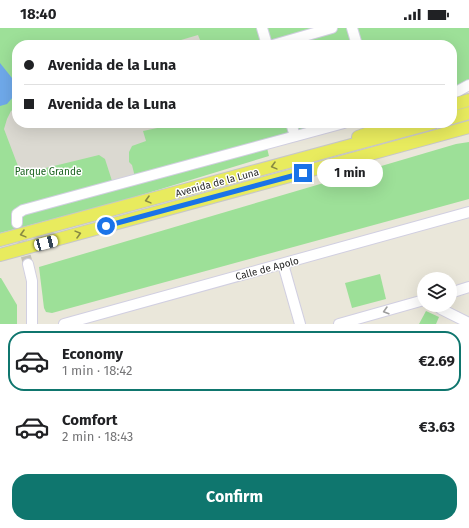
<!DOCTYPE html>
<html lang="en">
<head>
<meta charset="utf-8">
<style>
  body { margin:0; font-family:"Fira Sans",sans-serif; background:#f2f2f2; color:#202124; height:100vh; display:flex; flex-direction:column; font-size:15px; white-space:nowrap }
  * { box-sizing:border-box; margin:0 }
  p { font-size:13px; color:#757577 }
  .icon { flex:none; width:22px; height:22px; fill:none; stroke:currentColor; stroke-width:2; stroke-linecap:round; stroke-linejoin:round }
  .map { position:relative; height:296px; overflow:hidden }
  .side { display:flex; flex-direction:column; background:#fff; flex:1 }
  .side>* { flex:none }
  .hud { position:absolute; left:12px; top:12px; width:445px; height:88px; border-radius:16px; box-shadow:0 4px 16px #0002; display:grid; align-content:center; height:88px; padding:0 12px; background:#fff }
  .controls { position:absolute; left:417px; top:244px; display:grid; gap:8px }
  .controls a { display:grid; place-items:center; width:40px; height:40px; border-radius:50%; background:#fff; box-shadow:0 4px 16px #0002; font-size:20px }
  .end { position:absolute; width:18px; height:18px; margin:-9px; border:5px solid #1a73e8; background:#fff; box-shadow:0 0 0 2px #fff }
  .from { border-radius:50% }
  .bubble { position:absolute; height:28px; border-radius:14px; background:#fff; box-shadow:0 4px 16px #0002; font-size:13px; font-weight:700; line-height:28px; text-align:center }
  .car { position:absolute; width:12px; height:24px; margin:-12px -6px; border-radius:5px; box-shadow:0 0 3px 1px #0007; background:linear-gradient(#fff 24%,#345 0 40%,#fff 0 76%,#345 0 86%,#fff 0) }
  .hud b { display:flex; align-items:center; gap:14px; height:38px; font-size:15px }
  .hud b+b { border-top:1px solid #e0e0e0 }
  .hud i { width:10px; height:10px; background:#202124 }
  ul { padding:7px 0 0; list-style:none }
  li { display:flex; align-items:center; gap:12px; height:60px; margin:0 8px 6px; padding:0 4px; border:2px solid transparent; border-radius:16px }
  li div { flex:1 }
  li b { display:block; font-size:15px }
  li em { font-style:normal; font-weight:700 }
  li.current { border-color:#0f766e }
  li>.icon { width:36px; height:36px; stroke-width:1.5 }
  .button { display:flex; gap:8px; margin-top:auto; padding:8px 12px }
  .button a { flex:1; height:46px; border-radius:16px; background:#0f766e; color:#fff; font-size:16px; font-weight:700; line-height:46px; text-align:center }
  .status { display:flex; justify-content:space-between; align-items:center; height:28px; padding:0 20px; background:#fff; direction:ltr }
  .status svg { height:11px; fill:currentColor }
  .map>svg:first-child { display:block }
  .green { fill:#9de098 }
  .plaza { fill:#dbd9d1 }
  .water { fill:#6fa9ea }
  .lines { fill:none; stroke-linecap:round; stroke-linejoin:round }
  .minor-tunnel { stroke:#c3c1b6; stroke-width:10; stroke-dasharray:10 5; stroke-linecap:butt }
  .minor-casing { stroke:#d1cfe1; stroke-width:12 }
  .major-casing { stroke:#c7c7c7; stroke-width:14 }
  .minor { stroke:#fff; stroke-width:10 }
  .major { stroke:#e8eb5e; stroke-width:12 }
  .oneway { stroke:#888a43 }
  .oneway2 { stroke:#9e9e9e }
  .route { stroke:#1a73e8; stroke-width:5 }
  .labels { text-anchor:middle; stroke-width:3; stroke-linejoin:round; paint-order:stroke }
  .park-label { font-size:10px; fill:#1b621f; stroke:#fff }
  .street-label { font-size:10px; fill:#282828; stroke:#fff }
</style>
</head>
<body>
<div class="status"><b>18:40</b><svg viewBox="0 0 49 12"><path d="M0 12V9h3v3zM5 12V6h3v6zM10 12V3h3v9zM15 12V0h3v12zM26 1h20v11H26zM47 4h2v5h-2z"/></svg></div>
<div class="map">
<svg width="469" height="296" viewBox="0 0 469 296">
  <rect width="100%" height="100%" fill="#eae7da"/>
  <g class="green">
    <polygon points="0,0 469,0 469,57 452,65 452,17 17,17 17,95 344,95 266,116 269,128 125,172 0,205"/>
    <polygon points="469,114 469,171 52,285 46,284 44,280 39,239 456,116"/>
    <polygon points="380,246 386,271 352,280 345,255"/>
    <polygon points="0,250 1,250 17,277 17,296 0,296"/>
    <polygon points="426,283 439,289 436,296 419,296"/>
  </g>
  <g class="plaza">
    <polygon points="198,7 202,17 164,17"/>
    <polygon points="17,79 17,95 181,95 143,103 146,113 132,118 129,124 129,134 132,137 135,149 113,156 105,131 99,127 21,146 4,101 7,91 11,83"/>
  </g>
  <polygon class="water" points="0,35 12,50 15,61 13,69 7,76 0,78"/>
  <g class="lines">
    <polyline class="minor-tunnel" points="18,199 28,236"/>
    <defs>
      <g id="minor">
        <polyline points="262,0 267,17"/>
        <polyline points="352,0 357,17"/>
        <polyline points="273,17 332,0"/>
        <polyline points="452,65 458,63 469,57"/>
        <polyline points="291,95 295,108"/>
        <polyline points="17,195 17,186 23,182 344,95"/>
        <polyline points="28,236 32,253 32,296"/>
        <polyline points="283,236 300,296"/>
        <polyline points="450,265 469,259"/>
        <polyline points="437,277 441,281 469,295"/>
        <polyline points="64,296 469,184"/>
        <polyline points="339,296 424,272"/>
      </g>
      <g id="major">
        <polyline points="452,77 469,72"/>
        <polyline points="452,90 469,85"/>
        <polyline points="358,109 396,95"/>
        <polyline points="0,212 433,95"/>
        <polyline points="0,227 469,99"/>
      </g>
    </defs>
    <use href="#minor" class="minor-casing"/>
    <use href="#major" class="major-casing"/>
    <use href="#minor" class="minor"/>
    <use href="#major" class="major"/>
  </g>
  <defs><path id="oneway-chevron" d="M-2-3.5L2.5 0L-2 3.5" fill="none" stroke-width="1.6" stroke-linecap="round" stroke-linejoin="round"/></defs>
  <g class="oneway">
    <use href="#oneway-chevron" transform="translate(274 138) rotate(165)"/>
    <use href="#oneway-chevron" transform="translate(148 172) rotate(165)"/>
    <use href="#oneway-chevron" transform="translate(23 206) rotate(165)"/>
    <use href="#oneway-chevron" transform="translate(78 206) rotate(-15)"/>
  </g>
  <use class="oneway2" href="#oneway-chevron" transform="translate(386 283) rotate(164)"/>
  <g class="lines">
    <polyline class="route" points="106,198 303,145"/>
  </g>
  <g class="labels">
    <g class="park-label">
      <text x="48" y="147">Parque Grande</text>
    </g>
    <g class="street-label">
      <text transform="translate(217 154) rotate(-15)" y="4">Avenida de la Luna</text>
      <text transform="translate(267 240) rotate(-15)" y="4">Calle de Apolo</text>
    </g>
  </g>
</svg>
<div class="controls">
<a><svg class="icon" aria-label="layers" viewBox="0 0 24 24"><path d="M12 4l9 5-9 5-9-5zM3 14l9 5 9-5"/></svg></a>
</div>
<i class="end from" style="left:106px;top:198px"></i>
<i class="end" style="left:303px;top:145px"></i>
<div class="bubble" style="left:317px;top:131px;width:66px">1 min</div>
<i class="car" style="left:46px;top:215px;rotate:75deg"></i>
<div class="hud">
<b><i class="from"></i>Avenida de la Luna</b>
<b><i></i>Avenida de la Luna</b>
</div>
</div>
<section class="side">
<ul>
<li class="current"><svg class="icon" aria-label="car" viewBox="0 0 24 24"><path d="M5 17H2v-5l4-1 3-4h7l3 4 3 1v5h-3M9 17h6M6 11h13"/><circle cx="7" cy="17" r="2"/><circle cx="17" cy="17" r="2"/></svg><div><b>Economy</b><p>1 min · 18:42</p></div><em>€2.69</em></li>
<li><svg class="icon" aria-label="car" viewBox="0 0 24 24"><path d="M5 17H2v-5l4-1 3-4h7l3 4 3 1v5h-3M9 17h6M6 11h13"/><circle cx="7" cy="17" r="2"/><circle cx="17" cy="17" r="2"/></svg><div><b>Comfort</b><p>2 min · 18:43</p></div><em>€3.63</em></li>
</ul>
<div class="button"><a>Confirm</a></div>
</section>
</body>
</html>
